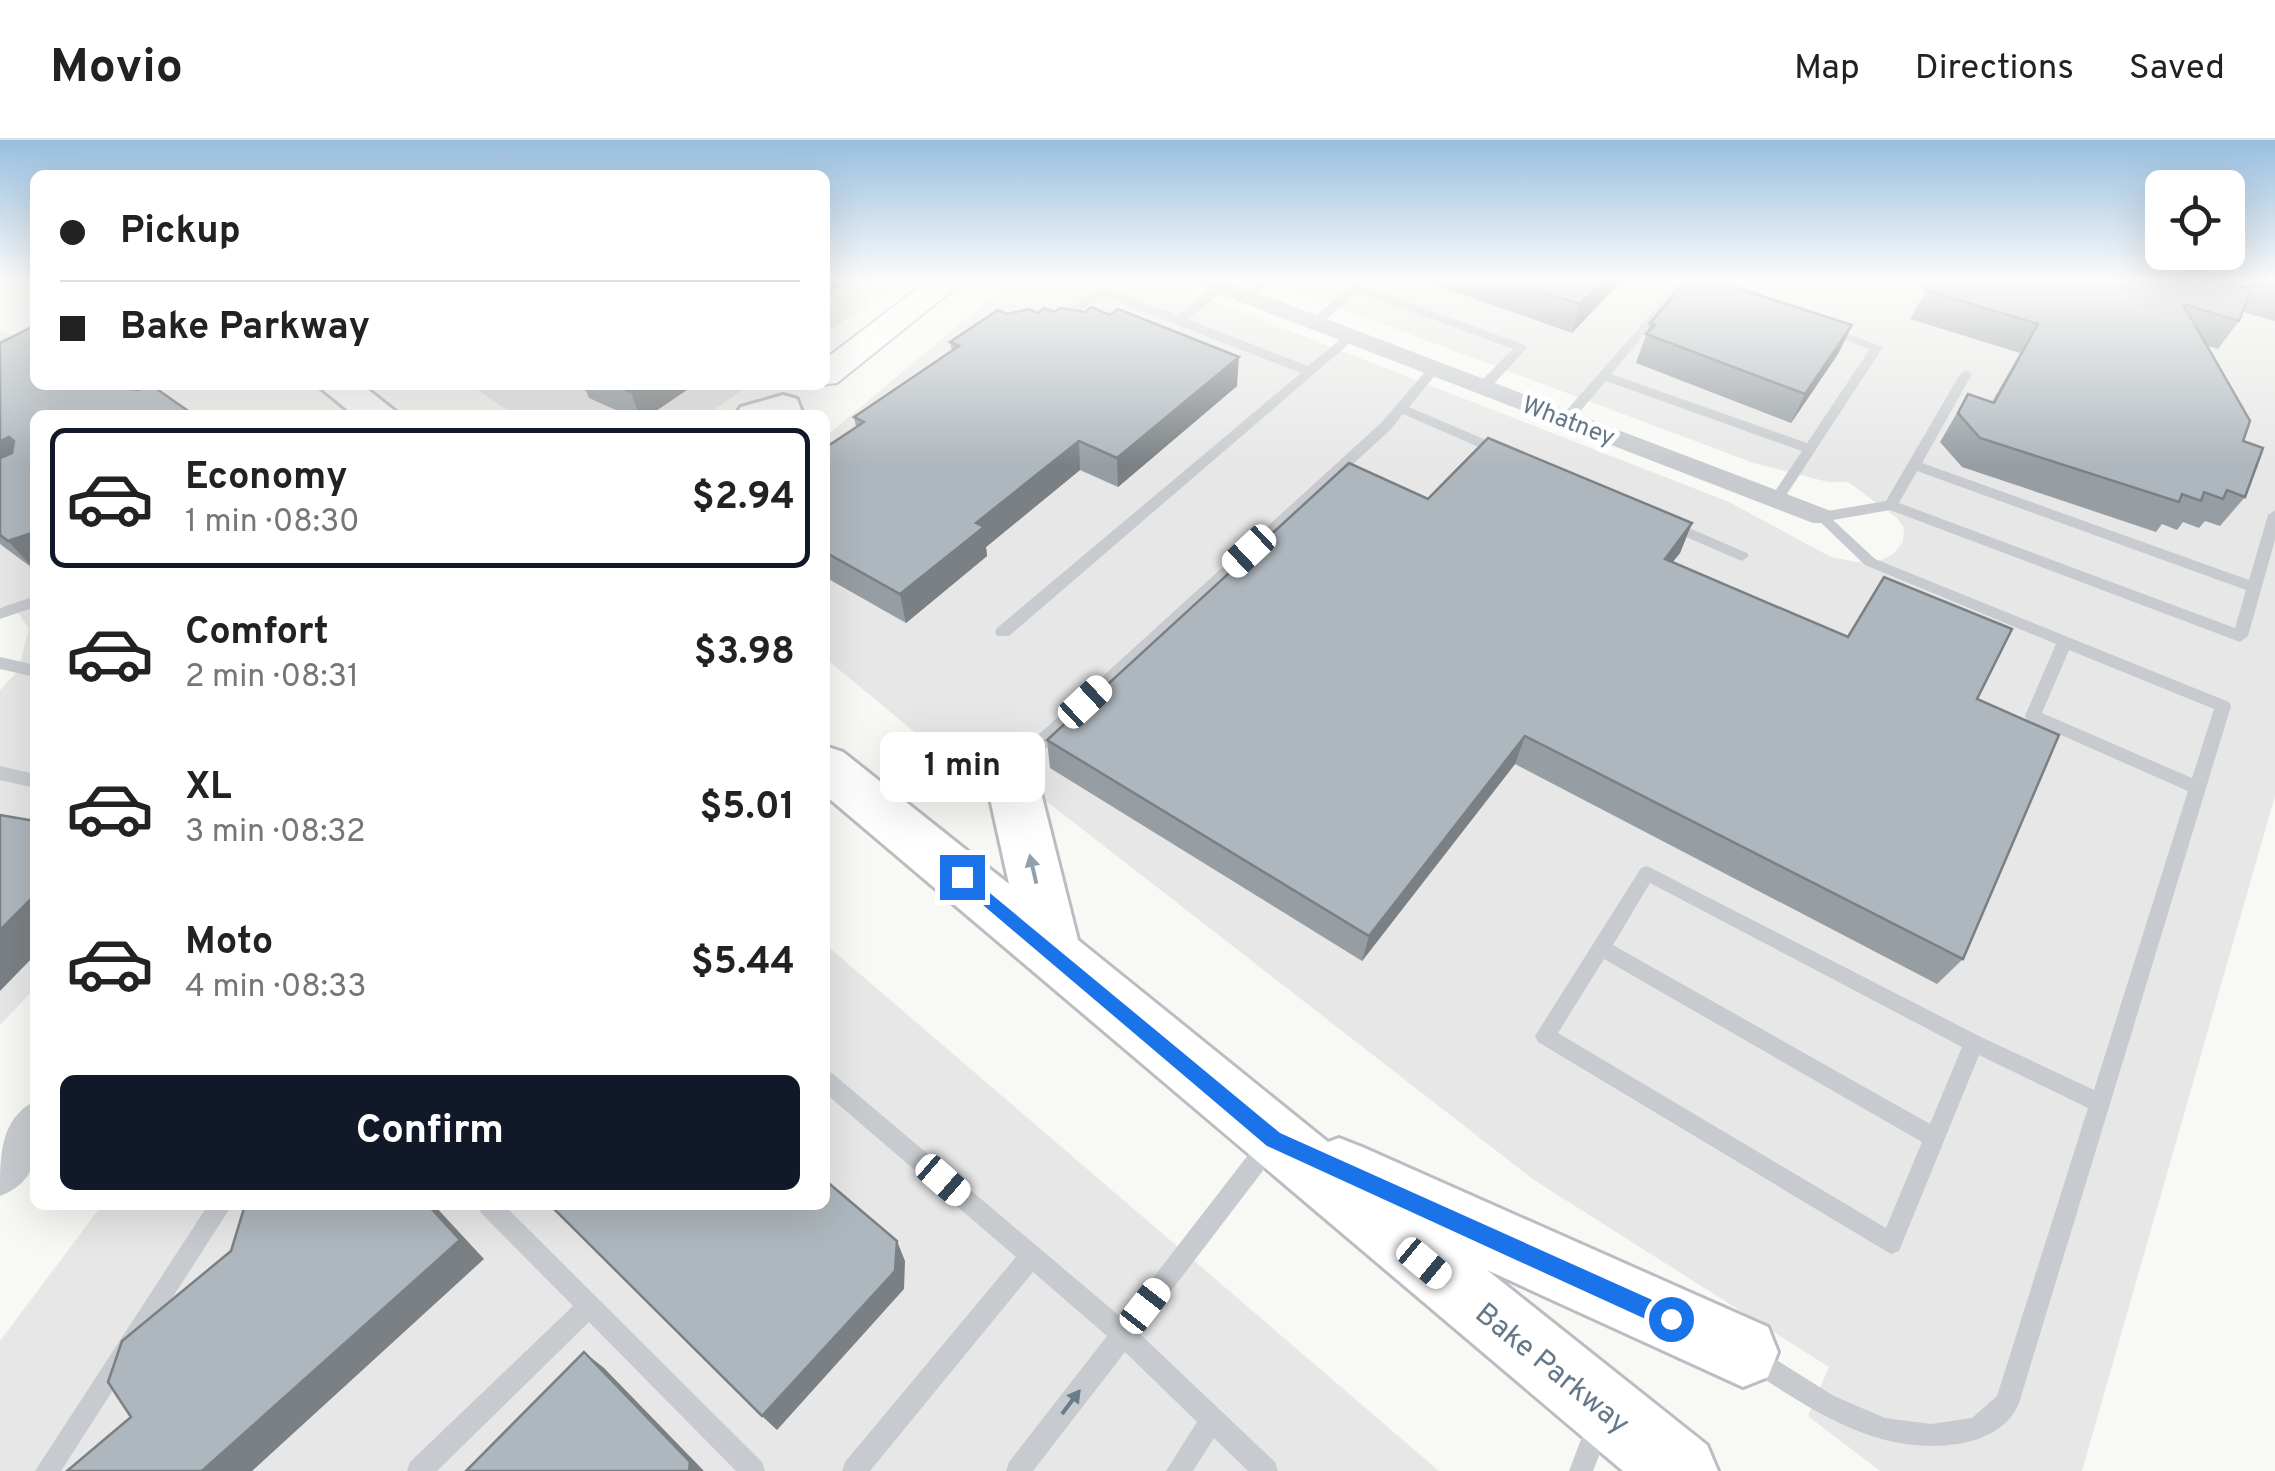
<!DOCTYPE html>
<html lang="en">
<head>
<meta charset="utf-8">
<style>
  body { margin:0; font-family:Overpass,sans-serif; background:#f2f2f2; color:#222; height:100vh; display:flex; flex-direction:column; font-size:38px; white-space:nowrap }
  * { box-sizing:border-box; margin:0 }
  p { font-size:32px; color:#767676 }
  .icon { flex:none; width:55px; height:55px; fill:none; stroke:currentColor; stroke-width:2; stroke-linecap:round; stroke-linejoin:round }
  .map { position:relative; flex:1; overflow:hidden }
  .panel { position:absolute; left:30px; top:270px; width:800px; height:800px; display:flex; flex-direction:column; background:#fff; border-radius:15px; box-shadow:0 10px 40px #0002 }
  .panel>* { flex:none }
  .top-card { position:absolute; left:30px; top:30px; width:800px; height:220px; border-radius:15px; box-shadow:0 10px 40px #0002; display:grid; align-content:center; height:220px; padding:0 30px; background:#fff }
  .tools { position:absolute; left:2145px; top:30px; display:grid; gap:20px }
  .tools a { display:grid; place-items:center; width:100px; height:100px; border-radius:15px; background:#fff; box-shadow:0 10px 40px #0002; font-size:50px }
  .end { position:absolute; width:45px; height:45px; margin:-22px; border:12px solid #1a73e8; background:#fff; box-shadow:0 0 0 5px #fff }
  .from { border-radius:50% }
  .bubble { position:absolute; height:70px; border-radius:15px; background:#fff; box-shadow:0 10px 40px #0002; font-size:32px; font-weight:700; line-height:70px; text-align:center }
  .car { position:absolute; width:30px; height:60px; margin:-30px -15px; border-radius:12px; box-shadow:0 0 8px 2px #0007; background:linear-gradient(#fff 24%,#345 0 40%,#fff 0 76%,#345 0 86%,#fff 0) }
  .top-card b { display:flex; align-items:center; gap:35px; height:95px; font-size:38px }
  .top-card b+b { border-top:2px solid #e0e0e0 }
  .top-card i { width:25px; height:25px; background:#222 }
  ul { padding:18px 0 0; list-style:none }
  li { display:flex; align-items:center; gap:30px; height:140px; margin:0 20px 15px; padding:0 10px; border:5px solid transparent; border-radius:15px }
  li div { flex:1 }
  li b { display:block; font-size:38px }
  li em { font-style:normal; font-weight:700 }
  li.selected { border-color:#111827 }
  li>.icon { width:90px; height:90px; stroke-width:1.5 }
  .primary-button { display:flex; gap:20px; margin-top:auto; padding:20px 30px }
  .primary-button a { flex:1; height:115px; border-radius:15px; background:#111827; color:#fff; font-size:40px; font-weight:700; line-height:115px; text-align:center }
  header { display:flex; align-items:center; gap:60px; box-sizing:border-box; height:140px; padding:0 50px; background:#fff; border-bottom:2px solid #e0e0e0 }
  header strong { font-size:48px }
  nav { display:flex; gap:55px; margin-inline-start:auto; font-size:35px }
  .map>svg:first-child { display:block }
  .built { fill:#e6e7e6 }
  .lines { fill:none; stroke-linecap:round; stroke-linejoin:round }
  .secondary-casing { stroke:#b9bfc3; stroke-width:4 }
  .primary-casing { stroke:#babec2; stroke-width:6 }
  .service { fill:#c7cbcf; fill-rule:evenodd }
  .minor { fill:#c7cbcf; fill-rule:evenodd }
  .tertiary { fill:#c7cbcf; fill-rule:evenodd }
  .secondary { fill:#fff; fill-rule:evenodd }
  .primary { fill:#fff; fill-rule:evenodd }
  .wall { fill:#969da3 }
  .shaded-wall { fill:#7a8084 }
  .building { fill:#aeb7bd; stroke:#7a8084; stroke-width:2.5 }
  .oneway { fill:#92a0ac }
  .oneway2 { fill:#697c8c }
  .route { fill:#1a73e8 }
  .labels { text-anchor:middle; stroke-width:10; stroke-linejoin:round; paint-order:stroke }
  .far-street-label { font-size:25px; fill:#647889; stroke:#fff }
  .street-label { font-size:30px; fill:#647889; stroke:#fff }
</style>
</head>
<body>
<header>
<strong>Movio</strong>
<nav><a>Map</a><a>Directions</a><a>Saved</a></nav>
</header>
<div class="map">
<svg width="2275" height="1331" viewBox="0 0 2275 1331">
  <rect width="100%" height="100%" fill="#f8f8f5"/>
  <g class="built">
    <polygon points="825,140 902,140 825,194"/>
    <polygon points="1012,140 1160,140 1729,362 1831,417 1856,422 1882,420 1893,414 1903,402 1904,388 1897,378 1848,342 1828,342 1754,323 1265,140 2275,140 2275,656 2082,1331 1880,1331 1808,1276 1829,1227 1534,1040 1046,661 952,623 825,518 825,297"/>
    <polygon points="0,191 35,200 35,245 130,245 184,275 35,275 35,848 0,885 0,550 18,531 29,489 19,474 0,467"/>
    <polygon points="471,245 750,245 706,275 514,275"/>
    <polygon points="825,804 1439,1331 0,1331 0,1201 102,1065 825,1065"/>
  </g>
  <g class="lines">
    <defs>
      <polygon id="secondary" points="929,140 965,140 837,243 819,245 825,245 825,219"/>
      <g id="primary">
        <polygon points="317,245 362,245 400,275 354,275"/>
        <polygon points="783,255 797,259 803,275 735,275 741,267"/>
        <polygon points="825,606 843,612 1009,744 988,649 996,635 1014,629 1032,635 1040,649 1078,800 1328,1002 1339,998 1362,1007 1768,1187 1778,1212 1768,1237 1743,1247 1487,1130 1707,1305 1718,1331 1623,1331 825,655"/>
      </g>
    </defs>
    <use href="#secondary" class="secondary-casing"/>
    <use href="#primary" class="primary-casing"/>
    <g class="service">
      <polygon points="1259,140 1272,140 1251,159 1243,159 1243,153"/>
      <polygon points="1681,140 1712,151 1706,155 1684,148 1611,234 1807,303 1870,209 1822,193 1822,187 1830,187 1883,207 1781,363 1776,365 1769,360 1802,311 1606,241 1571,282 1566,283 1559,279"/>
      <polygon points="1222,142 1226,143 1226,149 1187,179 1308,226 1348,193 1358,196 1009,496 997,496 995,492 997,488 1301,233 1103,156 1059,185 1049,182 1102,147 1177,175"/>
      <polygon points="1355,143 1525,205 1527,208 1488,250 1483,251 1477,247 1478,244 1513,209 1357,152 1320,185 1312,185 1312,179"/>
      <polygon points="1435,224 1441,228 1409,267 1507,309 1507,315 1497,315 1403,274 1391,289 1038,616 1020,654 1008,654 1005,649 1025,607 1381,283 1431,225"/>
      <path d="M1966,230l6,4 -50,89 327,117 19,-65 7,-5v30l-27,96 -8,6 -350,-132 -57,10 42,39 354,143 2,4 -212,697c-10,25 -36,37 -61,41 -81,12 -147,-34 -212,-77l-4,-8 4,-8 8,-4 8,4 72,45 51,22 46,6 41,-6 25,-22 91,-288 -109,-53 -80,196 -8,3 -353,-212 -3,-6 106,-168 6,-2 334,171 113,53 94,-299 -161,-71 -2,-4 31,-72 -191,-79 -50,-48 7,-5 64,-11 74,-127zM1917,331l329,119 -11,38 -336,-125zM2069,510l145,59 -22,69 -150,-65zM1650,743l312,164 -32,77 -317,-179zM1604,819l318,183 -36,86 -328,-195z"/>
      <polygon points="1668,379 1747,413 1749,416 1742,421 1737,419 1663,387 1663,381"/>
      <polygon points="35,456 35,467 0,479 0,468"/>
      <polygon points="0,517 35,525 35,537 0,529"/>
      <polygon points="0,626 35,634 35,648 0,640"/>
      <polygon points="825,931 832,933 1122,1178 1262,997 1270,994 1278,997 1281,1004 1278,1011 1139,1193 1275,1322 1278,1331 1248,1331 1214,1298 1193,1331 1166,1331 1197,1282 1125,1212 1033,1331 1006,1331 1009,1322 1107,1196 1033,1132 870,1331 842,1331 845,1322 1016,1117 825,953"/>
      <polygon points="208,1065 232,1065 61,1331 35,1331"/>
      <polygon points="478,1065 504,1065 762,1322 765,1331 736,1331 589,1182 437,1331 407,1331 410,1322 573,1166 481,1073"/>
      <polygon points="1599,1273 1608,1276 1611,1285 1593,1331 1569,1331 1590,1276"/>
    </g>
    <polygon class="minor" points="1194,140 1224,140 1831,371 1835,377 1831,383 1813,383 1197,145"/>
    <path class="tertiary" d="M35,961c0,42 11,77 -35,95 0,-41 0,-77 35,-95z"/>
    <use href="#secondary" class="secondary"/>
    <use href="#primary" class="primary"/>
  </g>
  <g class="wall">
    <polygon points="1422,140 1622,140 1572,193"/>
    <polygon points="1932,140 2239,140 2235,145 2248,148 2251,141 2249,140 2275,140 2275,181 2242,172 2239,181 2218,209 2207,206 2243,301 2245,357 2220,386 2205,381 2199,388 2183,382 2177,390 2162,384 2156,392 1962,327 1940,302 1968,254 1992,262 2020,213 1910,179"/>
    <polygon points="1007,174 1237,246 1118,347 1080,330 986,407 987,416 906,483 825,437 825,308 856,287 854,277 952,211 950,202"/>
    <polygon points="1650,183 1852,185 1838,214 1791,283 1636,223"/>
    <polygon points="0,203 122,245 151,245 35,275 35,430 0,404"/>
    <polygon points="571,245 694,245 650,275 627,275 589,258 586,251"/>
    <polygon points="1428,359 1692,383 1680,413 1672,422 1977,559 1963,819 1937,844 1515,624 1362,821 1050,628 1047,600"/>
  </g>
  <g class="shaded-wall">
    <polygon points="825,140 847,140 825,155"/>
    <polygon points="1604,140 1622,140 1572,193 1580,164"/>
    <polygon points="1852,185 1838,214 1791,283 1805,254"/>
    <polygon points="1239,217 1237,246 1118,347 1117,318"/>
    <polygon points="122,245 139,245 154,266 121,248"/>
    <polygon points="641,245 694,245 650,275 639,275 631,252"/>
    <polygon points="9,297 34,327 0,341 0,301"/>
    <polygon points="1079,301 1080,330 986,407 987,416 906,483 900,454 976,383"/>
    <polygon points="1692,383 1680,413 1652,448 1665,419"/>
    <polygon points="35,392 35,430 8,401"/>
    <polygon points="1525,596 1515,624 1362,821 1369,796"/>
    <polygon points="35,755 35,815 0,851 0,790"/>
    <polygon points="428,1065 434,1065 484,1119 252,1331 202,1331"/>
    <polygon points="897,1101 905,1121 904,1149 777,1290 762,1276"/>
    <polygon points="584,1212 604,1228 704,1331 689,1331"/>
  </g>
  <g class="building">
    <polygon points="1509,140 1604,140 1580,164"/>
    <polygon points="1687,140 1712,140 1852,185 1805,254 1646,194 1655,185 1650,183"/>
    <polygon points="1932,140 2218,140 2251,149 2239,181 2183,164 2250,281 2243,301 2263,308 2245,357 2227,350 2223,359 2204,352 2201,361 2182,354 2179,362 1980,298 1958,273 1968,254 1994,263 2038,184 1925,150"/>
    <polygon points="2262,140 2275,140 2275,146 2261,143"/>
    <polygon points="1091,167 1110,175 1118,169 1239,217 1117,318 1079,301 976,383 984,387 900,454 825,412 825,308 864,282 854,277 959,206 950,202 998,170 1007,174 1029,169 1038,173 1044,168 1054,172 1060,168 1085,172"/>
    <polygon points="32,187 35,188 35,245 122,245 121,248 139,250 142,245 151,245 194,275 35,275 35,392 8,401 0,395 0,318 12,313 14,301 9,297 0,301 0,203"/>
    <polygon points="614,245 641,245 631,252"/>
    <polygon points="1488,298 1692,383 1665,419 1848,497 1884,437 2012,489 1977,559 2059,595 1963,819 1525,596 1369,796 1047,600 1349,323 1428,359"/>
    <polygon points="0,675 35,681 35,755 0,790"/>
    <polygon points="825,1040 897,1101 895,1131 762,1276 550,1065 825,1065"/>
    <polygon points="245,1065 428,1065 460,1100 202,1331 67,1331 131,1277 108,1242 122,1201 231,1111"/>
    <polygon points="584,1212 690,1322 689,1331 466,1331"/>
  </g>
  <defs><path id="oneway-solid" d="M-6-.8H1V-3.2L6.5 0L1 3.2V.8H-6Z" transform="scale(2.5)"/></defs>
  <use class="oneway" href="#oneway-solid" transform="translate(1033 729) rotate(-103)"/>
  <use class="oneway2" href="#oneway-solid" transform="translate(1071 1262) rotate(-53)"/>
  <linearGradient id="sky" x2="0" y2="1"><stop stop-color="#98bedf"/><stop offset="0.43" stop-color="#fcfcfa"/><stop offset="1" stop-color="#fcfcfa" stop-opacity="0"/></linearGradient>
  <rect width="2275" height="326" fill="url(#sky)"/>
  <polygon class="route" points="962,730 1280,993 1679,1172 1682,1179 1679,1187 1671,1190 1663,1187 1267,1006 956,742 956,732"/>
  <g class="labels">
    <g class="far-street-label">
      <text transform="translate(1569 280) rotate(21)" y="9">Whatney</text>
    </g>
    <g class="street-label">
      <text transform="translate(1553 1228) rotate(39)" y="10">Bake Parkway</text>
    </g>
  </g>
</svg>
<div class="tools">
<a><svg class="icon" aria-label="locate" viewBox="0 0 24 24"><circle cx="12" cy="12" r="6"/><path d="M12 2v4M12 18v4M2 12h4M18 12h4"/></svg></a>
</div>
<i class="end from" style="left:1671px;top:1179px"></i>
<i class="end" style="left:962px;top:737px"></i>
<div class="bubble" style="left:880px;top:592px;width:165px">1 min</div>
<i class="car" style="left:1249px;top:411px;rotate:227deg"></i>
<i class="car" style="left:1085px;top:562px;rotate:47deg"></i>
<i class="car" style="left:943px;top:1040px;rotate:131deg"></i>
<i class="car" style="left:1424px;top:1123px;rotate:130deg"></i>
<i class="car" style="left:1145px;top:1166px;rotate:38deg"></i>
<div class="top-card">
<b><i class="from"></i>Pickup</b>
<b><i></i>Bake Parkway</b>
</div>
<section class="panel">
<ul>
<li class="selected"><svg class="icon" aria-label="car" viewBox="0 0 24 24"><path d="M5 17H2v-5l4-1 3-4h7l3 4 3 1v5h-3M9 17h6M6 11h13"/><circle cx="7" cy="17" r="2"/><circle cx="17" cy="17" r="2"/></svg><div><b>Economy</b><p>1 min · 08:30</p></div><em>$2.94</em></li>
<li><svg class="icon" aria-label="car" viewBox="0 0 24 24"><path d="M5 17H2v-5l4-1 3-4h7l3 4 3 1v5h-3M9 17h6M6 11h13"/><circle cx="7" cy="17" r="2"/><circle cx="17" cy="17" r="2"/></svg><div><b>Comfort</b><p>2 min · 08:31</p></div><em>$3.98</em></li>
<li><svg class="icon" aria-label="car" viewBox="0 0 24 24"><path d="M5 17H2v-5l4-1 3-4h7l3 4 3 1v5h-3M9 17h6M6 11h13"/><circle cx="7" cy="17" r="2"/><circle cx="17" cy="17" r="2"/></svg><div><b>XL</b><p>3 min · 08:32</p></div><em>$5.01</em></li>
<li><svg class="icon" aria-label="car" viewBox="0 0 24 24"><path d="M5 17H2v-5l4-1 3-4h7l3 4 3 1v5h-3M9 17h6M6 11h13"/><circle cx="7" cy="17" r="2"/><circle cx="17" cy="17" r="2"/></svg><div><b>Moto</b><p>4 min · 08:33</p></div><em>$5.44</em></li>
</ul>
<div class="primary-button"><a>Confirm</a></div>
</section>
</div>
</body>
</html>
